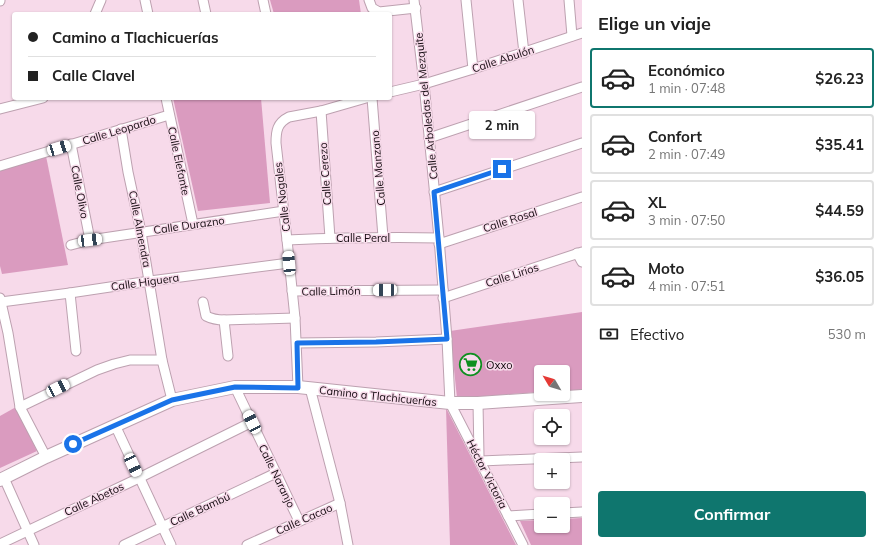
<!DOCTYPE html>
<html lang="es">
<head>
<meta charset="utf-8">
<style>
  body { margin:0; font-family:Mulish,sans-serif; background:#f6f6f6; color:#222; height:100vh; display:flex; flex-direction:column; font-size:15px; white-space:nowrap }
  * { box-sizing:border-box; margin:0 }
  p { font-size:13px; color:#767676 }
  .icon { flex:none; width:22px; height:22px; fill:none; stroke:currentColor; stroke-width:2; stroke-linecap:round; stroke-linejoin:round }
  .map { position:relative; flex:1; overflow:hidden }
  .panel { display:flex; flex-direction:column; background:#fff; width:300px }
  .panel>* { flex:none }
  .guide { position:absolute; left:12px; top:12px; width:380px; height:88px; border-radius:4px; box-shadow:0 1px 3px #0004; display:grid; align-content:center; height:88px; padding:0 16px; background:#fff }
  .needle { width:26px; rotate:308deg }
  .tools { position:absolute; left:534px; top:365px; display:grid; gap:8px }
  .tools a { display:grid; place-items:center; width:36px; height:36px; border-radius:4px; background:#fff; box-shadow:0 1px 3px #0004; font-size:20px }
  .end { position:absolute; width:18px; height:18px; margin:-9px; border:5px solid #1a73e8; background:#fff; box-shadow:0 0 0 2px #fff }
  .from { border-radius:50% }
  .bubble { position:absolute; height:28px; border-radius:4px; background:#fff; box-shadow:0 1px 3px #0004; font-size:13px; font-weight:700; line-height:28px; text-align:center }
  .car { position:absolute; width:12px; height:24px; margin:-12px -6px; border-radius:5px; box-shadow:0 0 3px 1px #0007; background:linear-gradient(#fff 24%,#345 0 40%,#fff 0 76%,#345 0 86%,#fff 0) }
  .guide b { display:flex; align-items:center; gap:14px; height:38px; font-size:15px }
  .guide b+b { border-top:1px solid #e0e0e0 }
  .guide i { width:10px; height:10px; background:#222 }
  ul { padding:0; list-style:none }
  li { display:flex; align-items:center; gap:12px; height:60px; margin:0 8px 6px; padding:0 8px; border:2px solid #e0e0e0; border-radius:4px }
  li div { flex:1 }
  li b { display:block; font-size:15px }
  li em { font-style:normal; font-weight:700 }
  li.on { border-color:#0f766e }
  li>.icon { width:36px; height:36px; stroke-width:1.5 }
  h2 { padding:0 16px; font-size:18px; line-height:48px }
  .pay { display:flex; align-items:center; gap:10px; height:44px; padding:0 16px; font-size:15px }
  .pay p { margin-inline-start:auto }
  .button { display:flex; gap:8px; margin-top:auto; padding:8px 16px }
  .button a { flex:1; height:46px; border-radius:4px; background:#0f766e; color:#fff; font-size:16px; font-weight:700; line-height:46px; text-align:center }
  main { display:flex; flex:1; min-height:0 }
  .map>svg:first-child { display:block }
  .green { fill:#da9bbf }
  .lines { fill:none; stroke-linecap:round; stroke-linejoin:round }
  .street-casing { stroke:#bda1b0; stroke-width:11 }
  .secondary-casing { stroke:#bda1b0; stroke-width:14 }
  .street { stroke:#fff; stroke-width:9 }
  .secondary { stroke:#fff; stroke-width:12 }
  .route { stroke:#1a73e8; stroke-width:5 }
  .labels { text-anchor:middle; stroke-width:3; stroke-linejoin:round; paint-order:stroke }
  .street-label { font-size:11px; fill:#140b10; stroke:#f7daea }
  .poi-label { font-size:11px; fill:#140b10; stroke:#f7daea; text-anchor:start }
</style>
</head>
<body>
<main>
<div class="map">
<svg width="582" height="545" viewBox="0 0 582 545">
  <rect width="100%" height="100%" fill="#f7daea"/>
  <g class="green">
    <polygon points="270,0 359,0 361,14 274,14"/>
    <polygon points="173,98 261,98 270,203 198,211"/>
    <polygon points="46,156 68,265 2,274 0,266 0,171"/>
    <polygon points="582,312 582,390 563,391 563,372 541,372 541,392 457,398 450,331"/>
    <polygon points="16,407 37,451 0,468 0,416"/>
    <polygon points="446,408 516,545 450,545"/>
    <polygon points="582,518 582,545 531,545 520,521 541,520 541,526 563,526 563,519"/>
  </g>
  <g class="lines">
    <defs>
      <g id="street">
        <polyline points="145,0 148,14"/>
        <polyline points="203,0 206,14"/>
        <polyline points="263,0 266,14"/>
        <polyline points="369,0 372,8 379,12 416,8"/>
        <polyline points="414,0 424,84 439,238 447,339 450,403 523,545"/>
        <polyline points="466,0 473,69"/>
        <polyline points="518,0 524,53"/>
        <polyline points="569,0 572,36"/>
        <polyline points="0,1 0,0"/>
        <polyline points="95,14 101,0"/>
        <polyline points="390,92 424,84 473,69 582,33"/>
        <polyline points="166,98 193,224"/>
        <polyline points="372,98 383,237"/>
        <polyline points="0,109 43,98"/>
        <polyline points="321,111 330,238"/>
        <polyline points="121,129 128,172 141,232 162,360 172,400"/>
        <polyline points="429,138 582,87"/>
        <polyline points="71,144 90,240"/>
        <polyline points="0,166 169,115"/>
        <polyline points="434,192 582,143"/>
        <path d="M287,240c51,-2 101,-3 152,-2"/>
        <polyline points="439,244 582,197"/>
        <polyline points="71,245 90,240 284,211"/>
        <polyline points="577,253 582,262"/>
        <polyline points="292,291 443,290"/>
        <polyline points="70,293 76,351"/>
        <polyline points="0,298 8,333 20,407 46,457"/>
        <polyline points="443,298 582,252"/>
        <polyline points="1,302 70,293 150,281 289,263"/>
        <path d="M203,302l3,14c6,3 12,4 18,4l71,-2"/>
        <polyline points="224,320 228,356"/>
        <polyline points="297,343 376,342 447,339"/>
        <polyline points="235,387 299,521"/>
        <path d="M298,387l-3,-69 -8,-78 -11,-97c0,-12 1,-20 13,-26l32,-6 45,-13"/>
        <polyline points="310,388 340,503 348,545"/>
        <polyline points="478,403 479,456"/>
        <polyline points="20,407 97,370 114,364 130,360 162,360"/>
        <polyline points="115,425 171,545"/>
        <polyline points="481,461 582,457"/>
        <polyline points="4,478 34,545"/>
        <polyline points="563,513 582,512"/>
        <polyline points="508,516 541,514"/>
        <polyline points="0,544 139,478 252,422"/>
        <polyline points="124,545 276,473"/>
        <polyline points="247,545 340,503"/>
      </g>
      <polyline id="secondary" points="0,480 46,457 172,400 235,387 298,387 450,403 478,403 582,396"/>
    </defs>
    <use href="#street" class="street-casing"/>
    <use href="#secondary" class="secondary-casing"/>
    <use href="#street" class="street"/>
    <use href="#secondary" class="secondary"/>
  </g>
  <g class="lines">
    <polyline class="route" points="73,444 172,400 235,387 298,388 297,343 376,342 447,339 434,192 502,169"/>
  </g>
  <defs>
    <symbol id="supermarket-ring" viewBox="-11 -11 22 22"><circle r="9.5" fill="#f7daea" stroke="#0e8f1f" stroke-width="1.5"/><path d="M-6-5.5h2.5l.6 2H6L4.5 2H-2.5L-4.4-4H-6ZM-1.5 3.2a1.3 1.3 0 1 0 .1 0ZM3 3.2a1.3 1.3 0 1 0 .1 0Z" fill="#0e8f1f"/></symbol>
  </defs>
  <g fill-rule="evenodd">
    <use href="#supermarket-ring" x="458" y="352" width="25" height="25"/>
  </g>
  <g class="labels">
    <g class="street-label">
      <text transform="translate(503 59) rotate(-18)" y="4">Calle Abulón</text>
      <text transform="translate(426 106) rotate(-96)" y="4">Calle Arboledas del Mezquite</text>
      <text transform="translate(119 130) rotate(-17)" y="4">Calle Leopardo</text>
      <text transform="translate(179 161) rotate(78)" y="4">Calle Elefante</text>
      <text transform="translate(378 168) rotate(-95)" y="4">Calle Manzano</text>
      <text transform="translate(325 174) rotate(-94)" y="4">Calle Cerezo</text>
      <text transform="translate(80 192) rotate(79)" y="4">Calle Olivo</text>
      <text transform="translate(282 197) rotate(-97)" y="4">Calle Nogales</text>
      <text transform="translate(510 220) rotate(-18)" y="4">Calle Rosal</text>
      <text transform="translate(189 225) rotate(-8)" y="4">Calle Durazno</text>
      <text transform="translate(140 229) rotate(79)" y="4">Calle Almendra</text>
      <text x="363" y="242">Calle Peral</text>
      <text transform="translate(512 275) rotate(-18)" y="4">Calle Lirios</text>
      <text transform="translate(145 282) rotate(-8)" y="4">Calle Higuera</text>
      <text transform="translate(331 291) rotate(-1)" y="4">Calle Limón</text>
      <text transform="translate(378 396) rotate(6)" y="4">Camino a Tlachicuerías</text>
      <text transform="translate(487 474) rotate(63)" y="4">Héctor Victoria</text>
      <text transform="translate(277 476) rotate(64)" y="4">Calle Naranjo</text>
      <text transform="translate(94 499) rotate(-25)" y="4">Calle Abetos</text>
      <text transform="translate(200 509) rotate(-25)" y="4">Calle Bambú</text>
      <text transform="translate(304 519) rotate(-24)" y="4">Calle Cacao</text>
    </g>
    <g class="poi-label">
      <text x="486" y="369">Oxxo</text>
    </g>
  </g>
</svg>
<div class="tools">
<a><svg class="needle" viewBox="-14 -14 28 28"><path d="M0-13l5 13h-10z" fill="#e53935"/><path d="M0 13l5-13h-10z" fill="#767676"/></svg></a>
<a><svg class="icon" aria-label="locate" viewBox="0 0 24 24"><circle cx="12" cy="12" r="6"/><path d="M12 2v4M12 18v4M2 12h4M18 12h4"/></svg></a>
<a>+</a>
<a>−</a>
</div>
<i class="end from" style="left:73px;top:444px"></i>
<i class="end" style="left:502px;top:169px"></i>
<div class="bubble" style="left:469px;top:111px;width:66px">2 min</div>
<i class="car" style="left:59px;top:148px;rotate:73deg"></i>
<i class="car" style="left:90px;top:240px;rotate:83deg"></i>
<i class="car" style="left:289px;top:263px;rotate:355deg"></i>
<i class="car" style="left:385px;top:290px;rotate:269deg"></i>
<i class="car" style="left:58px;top:388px;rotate:64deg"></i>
<i class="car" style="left:252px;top:422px;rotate:334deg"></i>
<i class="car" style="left:133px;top:465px;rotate:155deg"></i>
<div class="guide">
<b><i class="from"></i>Camino a Tlachicuerías</b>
<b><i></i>Calle Clavel</b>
</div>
</div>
<section class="panel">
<h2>Elige un viaje</h2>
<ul>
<li class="on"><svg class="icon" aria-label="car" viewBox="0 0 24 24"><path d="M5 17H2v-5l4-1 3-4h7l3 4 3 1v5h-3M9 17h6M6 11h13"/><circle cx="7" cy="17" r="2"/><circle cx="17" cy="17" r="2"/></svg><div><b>Económico</b><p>1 min · 07:48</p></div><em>$26.23</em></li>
<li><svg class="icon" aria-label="car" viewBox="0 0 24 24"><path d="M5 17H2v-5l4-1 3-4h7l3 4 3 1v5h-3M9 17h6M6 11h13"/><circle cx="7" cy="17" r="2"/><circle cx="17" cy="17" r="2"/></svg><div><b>Confort</b><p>2 min · 07:49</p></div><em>$35.41</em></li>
<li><svg class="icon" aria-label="car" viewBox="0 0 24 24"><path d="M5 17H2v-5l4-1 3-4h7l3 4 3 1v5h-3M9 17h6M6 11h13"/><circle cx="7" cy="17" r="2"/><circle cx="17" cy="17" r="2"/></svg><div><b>XL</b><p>3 min · 07:50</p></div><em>$44.59</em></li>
<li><svg class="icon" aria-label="car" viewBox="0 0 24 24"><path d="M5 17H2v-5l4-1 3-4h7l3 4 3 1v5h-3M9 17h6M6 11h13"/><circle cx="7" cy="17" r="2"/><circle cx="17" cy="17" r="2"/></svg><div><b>Moto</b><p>4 min · 07:51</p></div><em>$36.05</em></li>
</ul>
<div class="pay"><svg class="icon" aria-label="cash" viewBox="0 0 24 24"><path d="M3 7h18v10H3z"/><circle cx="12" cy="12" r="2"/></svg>Efectivo<p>530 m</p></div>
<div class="button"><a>Confirmar</a></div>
</section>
</main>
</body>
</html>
